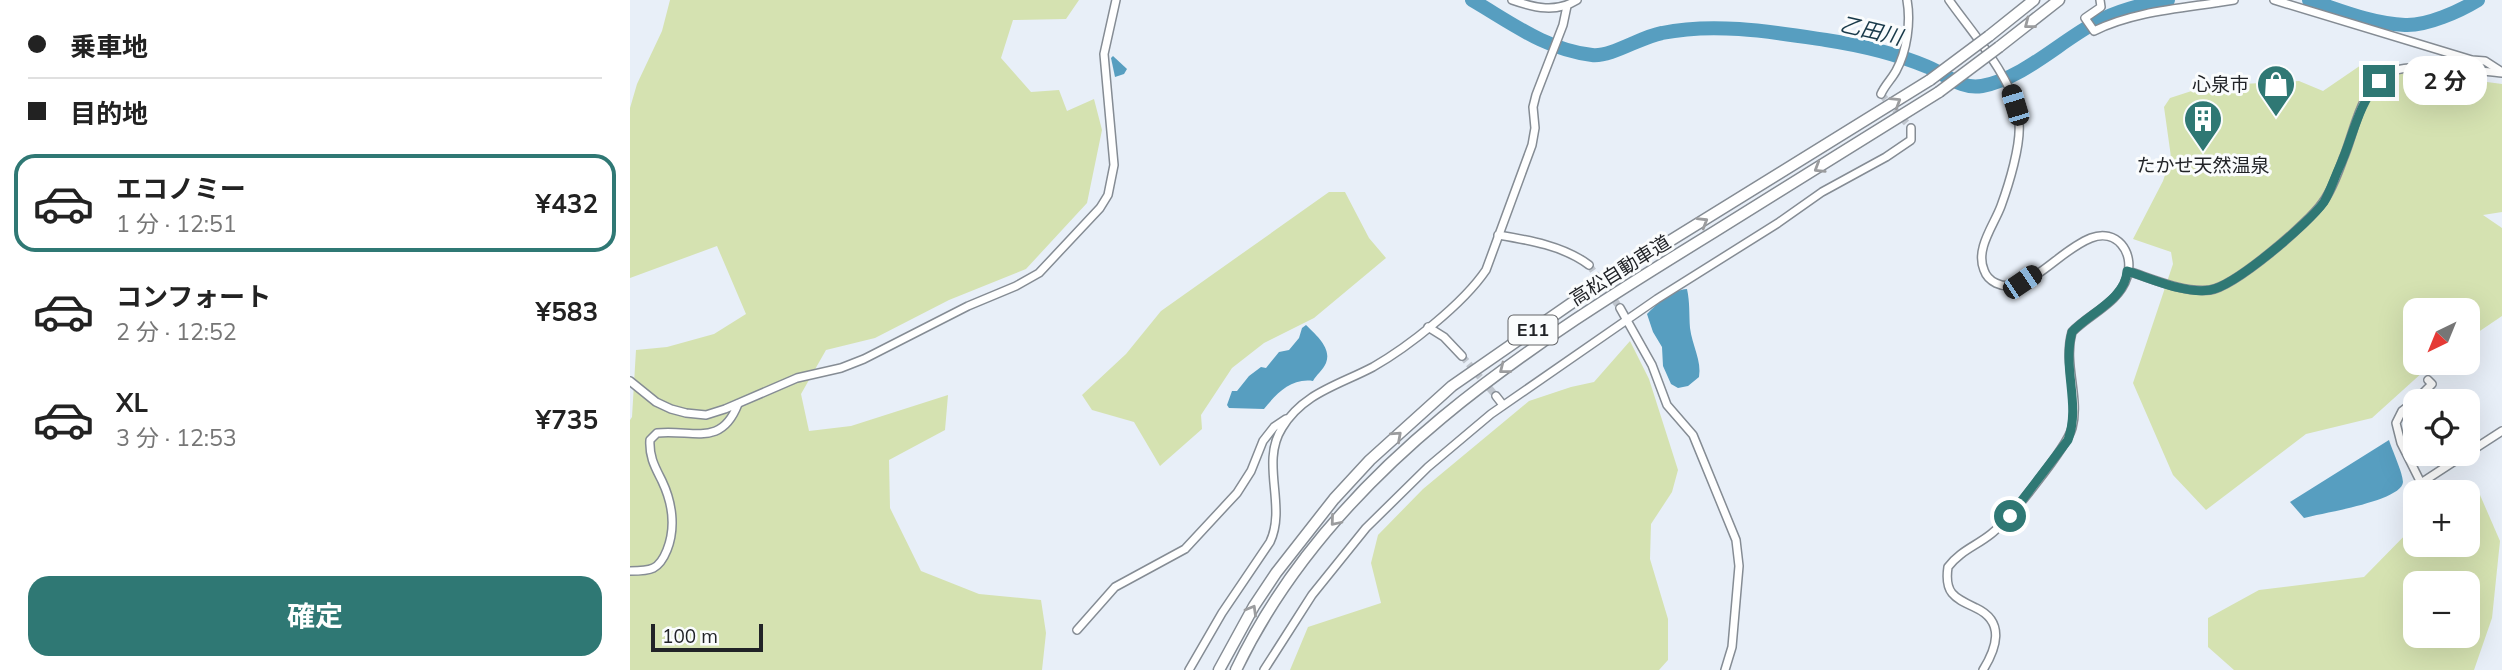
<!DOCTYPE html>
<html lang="ja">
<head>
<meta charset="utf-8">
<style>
  body { margin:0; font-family:Mulish,"Noto Sans JP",sans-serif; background:#f6f6f6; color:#222; height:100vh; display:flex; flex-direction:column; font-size:26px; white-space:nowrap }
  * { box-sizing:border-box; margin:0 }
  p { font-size:23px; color:#767676 }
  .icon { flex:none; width:38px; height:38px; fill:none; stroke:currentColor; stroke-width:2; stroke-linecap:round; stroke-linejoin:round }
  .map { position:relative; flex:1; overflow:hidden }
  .side { display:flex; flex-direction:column; background:#fff; width:630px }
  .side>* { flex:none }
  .banner { display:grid; align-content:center; height:154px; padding:0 28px; background:#fff }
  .needle { width:46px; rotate:223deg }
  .tools { position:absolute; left:1773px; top:298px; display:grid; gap:14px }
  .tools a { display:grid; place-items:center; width:77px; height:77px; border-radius:14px; background:#fff; box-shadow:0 7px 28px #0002; font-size:35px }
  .scale { position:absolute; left:21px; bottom:18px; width:112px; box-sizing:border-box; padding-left:7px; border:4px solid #212327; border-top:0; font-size:19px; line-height:24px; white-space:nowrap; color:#212327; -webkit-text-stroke:5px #fafcfd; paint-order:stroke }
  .end { position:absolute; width:32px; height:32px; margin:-16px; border:9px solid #2f7874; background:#fff; box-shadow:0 0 0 4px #fff }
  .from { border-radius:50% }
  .bubble { position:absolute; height:49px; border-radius:21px; background:#fff; box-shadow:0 7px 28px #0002; font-size:23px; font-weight:700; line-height:49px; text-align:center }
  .car { position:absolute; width:21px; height:42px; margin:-21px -10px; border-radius:9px; box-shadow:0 0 5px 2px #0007; background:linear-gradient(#222 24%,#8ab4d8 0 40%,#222 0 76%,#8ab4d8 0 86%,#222 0) }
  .banner b { display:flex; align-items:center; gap:24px; height:66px; font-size:26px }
  .banner b+b { border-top:2px solid #e0e0e0 }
  .banner i { width:18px; height:18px; background:#222 }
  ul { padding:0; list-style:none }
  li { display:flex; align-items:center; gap:21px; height:98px; margin:0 14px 10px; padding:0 14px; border:4px solid transparent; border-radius:21px }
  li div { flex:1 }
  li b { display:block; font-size:26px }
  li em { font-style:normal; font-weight:700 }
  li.selected { border-color:#2f7874 }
  li>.icon { width:63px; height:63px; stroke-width:1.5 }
  .action { display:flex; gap:14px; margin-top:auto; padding:14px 28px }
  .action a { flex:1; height:80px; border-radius:21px; background:#2f7874; color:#fff; font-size:28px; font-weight:700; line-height:80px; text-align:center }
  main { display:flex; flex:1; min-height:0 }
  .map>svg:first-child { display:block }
  .green { fill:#d5e2b1; fill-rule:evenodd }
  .water { fill:#579ec0 }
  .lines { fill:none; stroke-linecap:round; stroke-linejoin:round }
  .river { stroke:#579ec0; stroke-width:14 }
  .minor-tunnel { stroke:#c0c6ce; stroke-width:7; stroke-dasharray:7 3.5; stroke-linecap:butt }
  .minor-casing { stroke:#858c94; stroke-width:10 }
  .highway-casing { stroke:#858c94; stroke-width:13 }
  .minor { stroke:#fff; stroke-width:7 }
  .highway { stroke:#fff; stroke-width:10 }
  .highway-bridge-casing { stroke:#858c94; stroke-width:13; stroke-linecap:butt }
  .highway-bridge { stroke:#fff; stroke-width:10 }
  .oneway { stroke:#9b9c9e }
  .route { stroke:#2f7874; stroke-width:9 }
  .labels { text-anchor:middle; stroke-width:6; stroke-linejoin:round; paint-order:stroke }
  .shield { fill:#fafcfd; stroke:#626467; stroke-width:2 }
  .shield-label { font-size:18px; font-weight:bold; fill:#212327 }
  .poi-label { font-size:19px; fill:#212327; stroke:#fafcfd; text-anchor:end }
  .street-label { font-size:19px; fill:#212327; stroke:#fafcfd }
  .water-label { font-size:21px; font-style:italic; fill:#183949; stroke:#fafcfd }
</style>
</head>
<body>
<main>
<section class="side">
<div class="banner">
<b><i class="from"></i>乗車地</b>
<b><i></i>目的地</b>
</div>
<ul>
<li class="selected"><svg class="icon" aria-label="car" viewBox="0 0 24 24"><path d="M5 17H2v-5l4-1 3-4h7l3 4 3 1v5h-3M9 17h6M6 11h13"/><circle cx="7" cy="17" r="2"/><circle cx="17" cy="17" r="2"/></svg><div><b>エコノミー</b><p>1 分 · 12:51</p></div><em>¥432</em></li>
<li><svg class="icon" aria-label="car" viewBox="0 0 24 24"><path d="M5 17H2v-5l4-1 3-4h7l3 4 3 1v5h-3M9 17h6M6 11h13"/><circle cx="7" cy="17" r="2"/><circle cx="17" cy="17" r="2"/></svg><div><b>コンフォート</b><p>2 分 · 12:52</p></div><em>¥583</em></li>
<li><svg class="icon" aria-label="car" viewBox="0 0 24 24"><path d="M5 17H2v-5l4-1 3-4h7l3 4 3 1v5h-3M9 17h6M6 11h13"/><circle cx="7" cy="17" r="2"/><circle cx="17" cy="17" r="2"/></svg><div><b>XL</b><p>3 分 · 12:53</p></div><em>¥735</em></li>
</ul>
<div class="action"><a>確定</a></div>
</section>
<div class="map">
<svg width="1872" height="670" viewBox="0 0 1872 670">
  <rect width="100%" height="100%" fill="#e8eff8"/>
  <g class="green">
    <polygon points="40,0 449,0 436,19 383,20 371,58 401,92 429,90 437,111 464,99 472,130 457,203 396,269 319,300 245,338 196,350 171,394 179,431 221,426 318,395 315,430 259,460 260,508 291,571 349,594 411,600 416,633 412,670 0,670 0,420 2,417 6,350 37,347 84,334 116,314 87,246 0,278 0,108 7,84 32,31"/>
    <polygon points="1749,61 1812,76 1872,84 1872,212 1853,215 1872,228 1872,316 1838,339 1838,310 1785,310 1785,362 1804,362 1742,418 1676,434 1576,510 1543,475 1503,383 1543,264 1541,252 1503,239 1533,181 1541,157 1534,107 1540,98 1577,86 1669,81 1693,91 1734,63"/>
    <polygon points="699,192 715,192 739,238 756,258 684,318 634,343 602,368 571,415 572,429 530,466 504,422 462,410 452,395 496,354 531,311"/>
    <polygon points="1000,341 1019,379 1048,470 1042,492 1021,524 1020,559 1038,619 1038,660 1029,670 660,670 678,627 751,603 741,563 748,535 793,489 899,401 941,387 964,382"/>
    <path d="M1850,495l20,46 -8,77 -18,52h-240l-26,-23v-29l51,-28 105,-13 51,-52v19h53v-43zM1785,583h53v52h-53z"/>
  </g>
  <g class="water">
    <polygon points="483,56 497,69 494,74 485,77 481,58"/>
    <path d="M1057,289c3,14 2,25 3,39 2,17 12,33 9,49l-11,9 -10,2 -7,-4 -8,-18 -1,-19 -9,-15 -6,-18c11,-11 24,-24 40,-25z"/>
    <path d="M676,325c10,10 26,23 20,38 -3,7 -10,12 -13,18 -22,-3 -36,12 -49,28l-35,-1 -2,-3 5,-14h5l12,-15 12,-9 5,1 13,-16 10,-2 10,-12 3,-10z"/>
    <path d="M1759,440c3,10 14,33 14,42 -1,19 -81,31 -99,36l-14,-16z"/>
  </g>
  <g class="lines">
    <g class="river">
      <path d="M842,0c38,22 74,50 120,55 20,2 48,-18 70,-22 53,-11 111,-1 164,7 33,5 71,14 102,27 18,7 33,23 54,19 41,-8 75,-42 111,-62 24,-14 48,-19 75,-24"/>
      <path d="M1679,0c30,10 64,24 96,25 22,1 55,-14 73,-25"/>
    </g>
    <g class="minor-tunnel">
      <polyline points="1251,94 1281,128"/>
      <polyline points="959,265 990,308"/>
      <polyline points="832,356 866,396"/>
    </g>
    <defs>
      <g id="minor">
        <path d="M882,0c23,8 44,13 65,0"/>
        <path d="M1319,0c23,33 68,82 70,123 2,22 -10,61 -18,83 -7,19 -26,43 -17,64 4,12 18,18 30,15 28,-7 49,-36 77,-47 25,-10 44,14 36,39 -8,26 -38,37 -55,55 -9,32 8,65 0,96 -5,19 -64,93 -81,106 -15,12 -31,17 -43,33 -4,27 7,31 28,41 30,14 20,41 7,62"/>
        <path d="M1470,0l1,7 -16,11 9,13c42,-21 94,-23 140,-31"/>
        <polyline points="1644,0 1842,60 1855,61 1872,72"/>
        <path d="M1251,94c4,-9 10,-14 15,-23 11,-20 15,-49 11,-71"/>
        <path d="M868,235c31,5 66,11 91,30"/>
        <path d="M1498,271c25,8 55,22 82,19 25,-4 98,-66 113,-88 9,-12 15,-29 20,-43 12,-28 17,-72 48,-87 22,-10 85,-1 111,1"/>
        <polyline points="990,308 1022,365 1037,405 1063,435 1106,540 1109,566 1102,647 1095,670"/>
        <polyline points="798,327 814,337 832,356"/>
        <polyline points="0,381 26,402 41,409 56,413 76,415 95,409 167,378 211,368 234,359 338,306 386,286 409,273 470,208 478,195 484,165 474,54 486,0"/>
        <polyline points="866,396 873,405"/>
        <polyline points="1785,401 1772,411 1766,423 1771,443 1791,483 1837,453"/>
        <polyline points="1785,401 1802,384 1798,380"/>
        <polyline points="1838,453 1872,431"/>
        <path d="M0,571c21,0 29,-1 37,-21 9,-23 5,-48 -5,-69 -7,-14 -13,-24 -12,-41l7,-7c36,-4 64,15 81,-29"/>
        <polyline points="447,630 485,587 555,549 607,493 621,471 633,441 644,427 656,419"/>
        <path d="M559,670l33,-57 48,-71c17,-36 -10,-79 12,-114 21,-35 57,-43 91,-61 35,-20 90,-63 113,-97l46,-125 3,-17 -2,-21 3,-12 27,-70 4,-19"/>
        <polyline points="634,670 682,595 736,528 798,467 861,414 1027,299 1148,223 1192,192 1256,157 1281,140 1281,128"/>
      </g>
      <g id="highway">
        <polyline points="1359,36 1404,0"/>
        <polyline points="1369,47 1429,0"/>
        <polyline points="589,670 624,606 646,573 704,499 740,460 822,386 959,291 1300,80"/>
        <path d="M606,670c96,-202 294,-325 478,-438 75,-46 150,-93 225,-140"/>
      </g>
    </defs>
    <use href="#minor" class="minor-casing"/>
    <use href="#highway" class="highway-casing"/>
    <use href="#minor" class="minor"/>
    <use href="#highway" class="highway"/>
    <defs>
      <g id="highway-bridge">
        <polyline points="1300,80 1359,36"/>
        <polyline points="1309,92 1369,47"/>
      </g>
    </defs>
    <use href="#highway-bridge" class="highway-bridge-casing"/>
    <use href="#highway-bridge" class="highway-bridge"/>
  </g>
  <defs><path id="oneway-chevron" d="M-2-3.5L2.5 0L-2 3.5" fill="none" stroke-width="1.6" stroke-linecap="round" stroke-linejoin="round" transform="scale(1.75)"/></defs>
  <g class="oneway">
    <use href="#oneway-chevron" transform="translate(1399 24) rotate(142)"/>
    <use href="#oneway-chevron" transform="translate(1266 102) rotate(-32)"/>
    <use href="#oneway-chevron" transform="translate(1189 168) rotate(148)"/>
    <use href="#oneway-chevron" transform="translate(1073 222) rotate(-31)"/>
    <use href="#oneway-chevron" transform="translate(874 369) rotate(142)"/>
    <use href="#oneway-chevron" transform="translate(767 436) rotate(-42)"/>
    <use href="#oneway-chevron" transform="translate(705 521) rotate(130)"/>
    <use href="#oneway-chevron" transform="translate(622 610) rotate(-60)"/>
  </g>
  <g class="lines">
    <path class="route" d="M1380,516l58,-76c13,-36 -6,-71 4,-108 16,-18 54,-33 55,-61 26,8 57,23 83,19 25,-4 99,-67 114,-88 6,-10 10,-23 15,-34 14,-30 18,-62 40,-87"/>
  </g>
  <defs>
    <symbol id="shop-pin" viewBox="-11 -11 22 30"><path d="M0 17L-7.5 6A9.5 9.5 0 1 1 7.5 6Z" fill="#2f7874" stroke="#fafcfd"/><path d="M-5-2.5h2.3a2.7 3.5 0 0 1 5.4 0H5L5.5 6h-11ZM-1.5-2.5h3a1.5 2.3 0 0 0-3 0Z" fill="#fff"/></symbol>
    <symbol id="building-pin" viewBox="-11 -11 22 30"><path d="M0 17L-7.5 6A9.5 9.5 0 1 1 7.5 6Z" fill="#2f7874" stroke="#fafcfd"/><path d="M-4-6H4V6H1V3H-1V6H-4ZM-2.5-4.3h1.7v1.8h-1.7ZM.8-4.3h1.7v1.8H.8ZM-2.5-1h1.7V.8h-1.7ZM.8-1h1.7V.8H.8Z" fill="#fff"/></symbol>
  </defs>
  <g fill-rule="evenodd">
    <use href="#shop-pin" x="1624" y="62" width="44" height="60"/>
    <use href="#building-pin" x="1551" y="97" width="44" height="60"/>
  </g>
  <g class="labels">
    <rect class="shield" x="878.5" y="315.5" width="49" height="29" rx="5"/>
    <g class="shield-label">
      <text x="903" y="336">E11</text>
    </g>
    <g class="poi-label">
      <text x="1619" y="91">心泉市</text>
      <text x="1573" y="172" text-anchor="middle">たかせ天然温泉</text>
    </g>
    <g class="street-label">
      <text transform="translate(990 270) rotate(-32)" y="7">高松自動車道</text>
    </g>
    <g class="water-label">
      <text transform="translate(1241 31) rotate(13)" y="7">乙田川</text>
    </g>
  </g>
</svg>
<div class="tools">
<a><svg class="needle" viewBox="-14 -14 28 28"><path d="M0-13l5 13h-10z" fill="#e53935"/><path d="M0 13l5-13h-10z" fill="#767676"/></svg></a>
<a><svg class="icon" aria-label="locate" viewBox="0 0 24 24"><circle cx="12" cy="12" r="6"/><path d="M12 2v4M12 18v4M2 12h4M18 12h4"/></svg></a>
<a>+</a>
<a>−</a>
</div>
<div class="scale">100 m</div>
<i class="end from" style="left:1380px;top:516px"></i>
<i class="end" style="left:1749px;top:81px"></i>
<div class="bubble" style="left:1773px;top:56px;width:84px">2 分</div>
<i class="car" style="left:1385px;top:105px;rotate:343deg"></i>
<i class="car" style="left:1392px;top:282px;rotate:56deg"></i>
</div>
</main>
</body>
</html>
